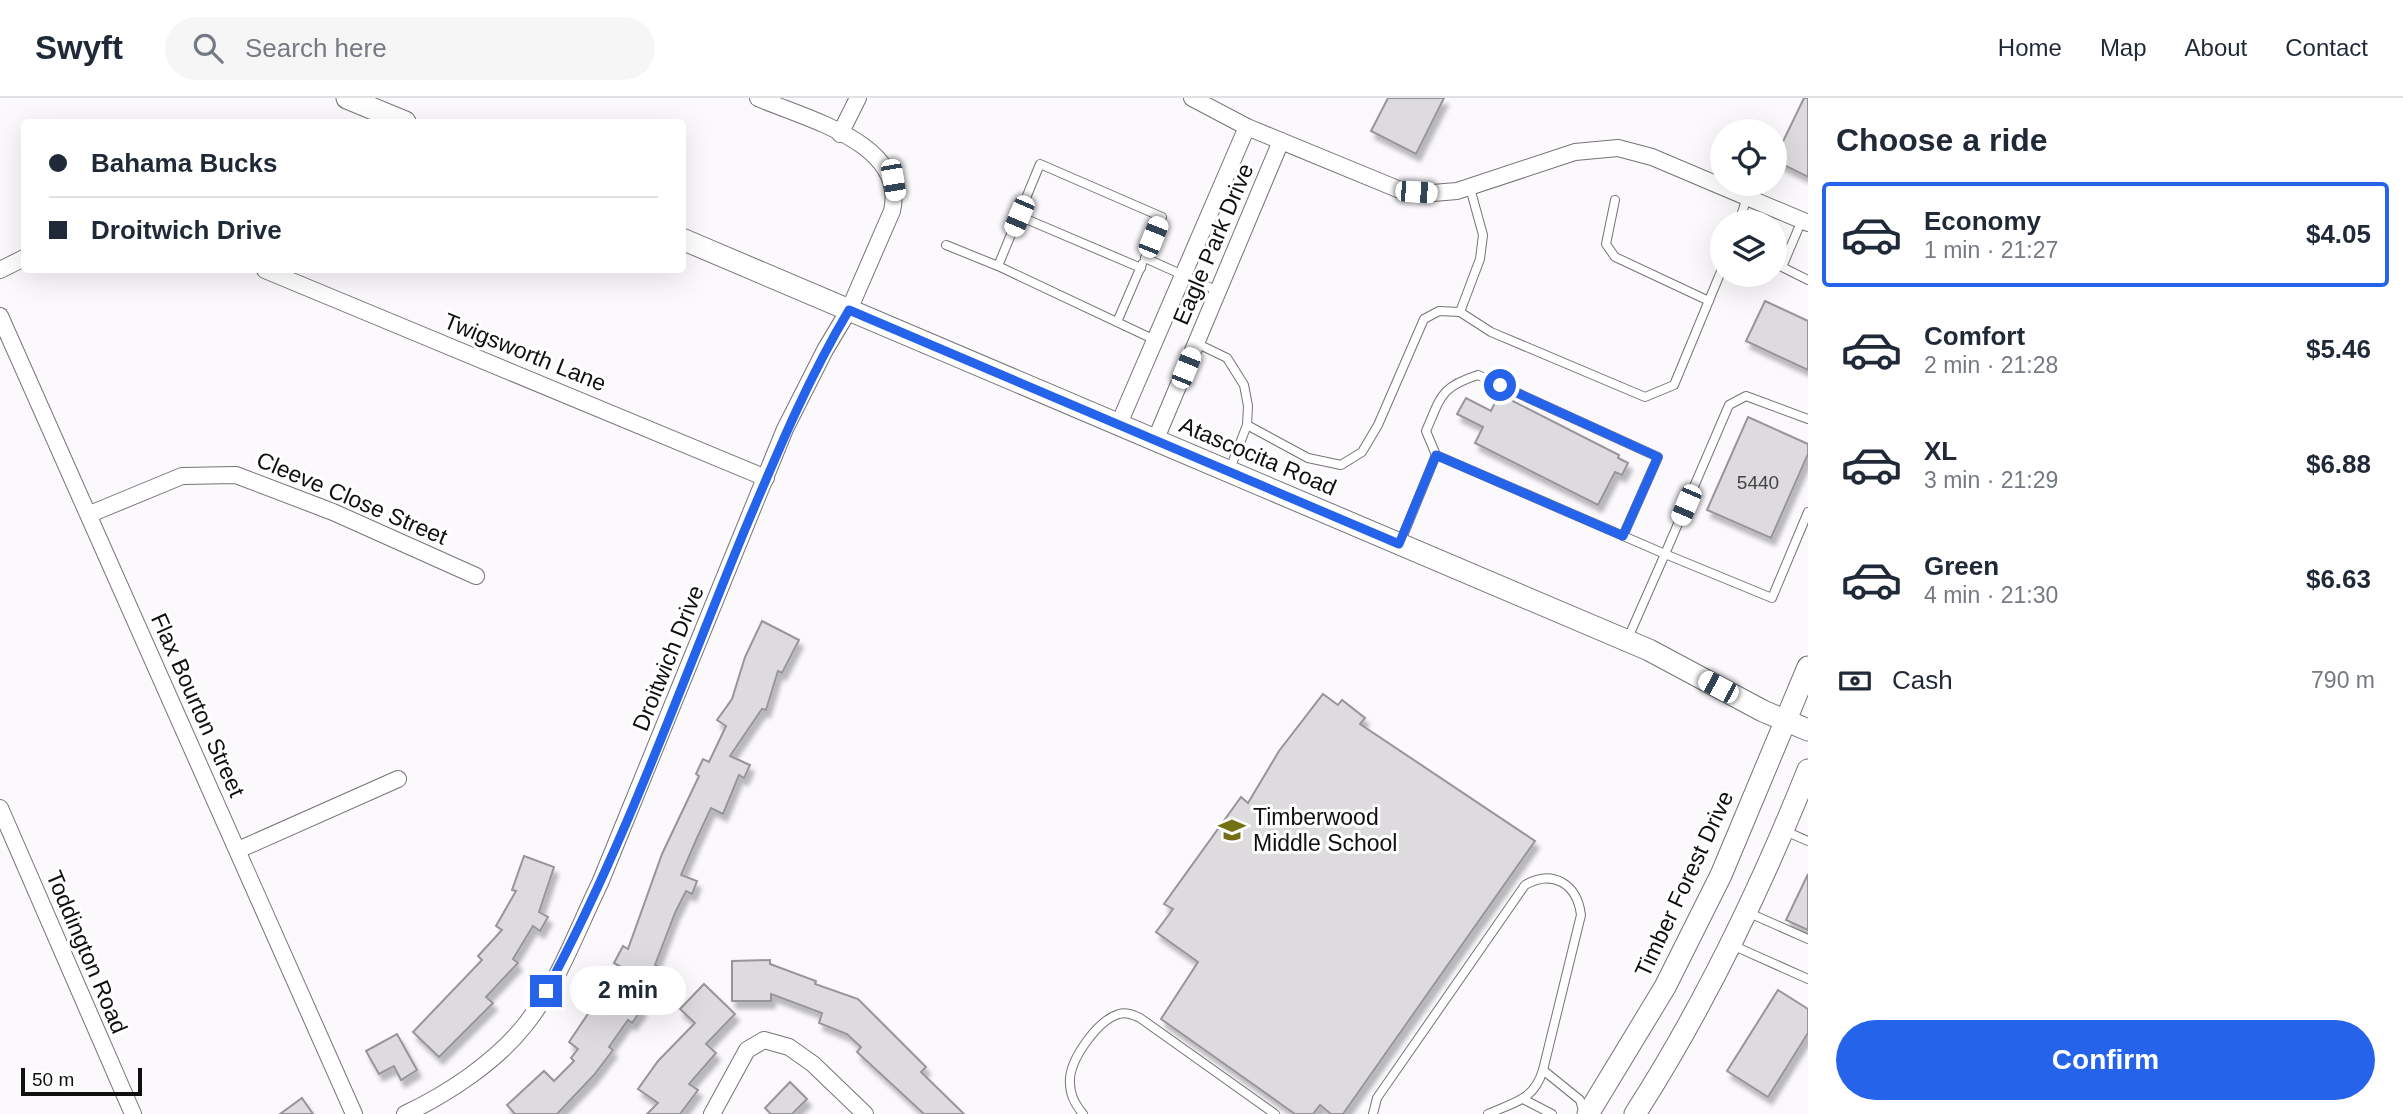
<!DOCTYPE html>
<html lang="en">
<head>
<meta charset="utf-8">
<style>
  body { margin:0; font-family:Arial,sans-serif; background:#f6f6f7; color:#1f2937; height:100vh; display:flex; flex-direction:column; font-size:26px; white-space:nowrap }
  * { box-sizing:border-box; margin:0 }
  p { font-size:23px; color:#747a83 }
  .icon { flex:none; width:38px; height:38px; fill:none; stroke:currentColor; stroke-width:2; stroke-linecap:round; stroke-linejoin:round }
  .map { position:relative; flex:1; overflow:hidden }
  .side { display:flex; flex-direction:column; background:#fff; width:595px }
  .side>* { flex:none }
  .top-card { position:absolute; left:21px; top:21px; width:665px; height:154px; border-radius:7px; box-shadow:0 7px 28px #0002; display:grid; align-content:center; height:154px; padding:0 28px; background:#fff }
  .tools { position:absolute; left:1710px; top:21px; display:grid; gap:14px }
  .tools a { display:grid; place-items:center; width:77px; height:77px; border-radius:50%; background:#fff; box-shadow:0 7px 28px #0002; font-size:35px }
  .scale { position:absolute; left:21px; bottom:18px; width:121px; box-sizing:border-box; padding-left:7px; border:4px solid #111011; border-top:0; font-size:19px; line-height:24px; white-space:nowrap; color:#111011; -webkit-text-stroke:5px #fff; paint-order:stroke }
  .end { position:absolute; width:32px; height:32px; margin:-16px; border:9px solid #2563eb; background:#fff; box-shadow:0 0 0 4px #fff }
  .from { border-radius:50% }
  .bubble { position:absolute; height:49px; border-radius:24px; background:#fff; box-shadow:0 7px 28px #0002; font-size:23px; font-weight:600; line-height:49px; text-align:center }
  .car { position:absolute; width:21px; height:42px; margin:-21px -10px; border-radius:9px; box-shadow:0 0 5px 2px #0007; background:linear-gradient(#fff 24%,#345 0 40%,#fff 0 76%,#345 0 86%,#fff 0) }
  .top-card b { display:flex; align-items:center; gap:24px; height:66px; font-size:26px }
  .top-card b+b { border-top:2px solid #e0e1e3 }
  .top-card i { width:18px; height:18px; background:#1f2937 }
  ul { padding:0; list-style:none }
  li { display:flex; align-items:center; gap:21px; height:105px; margin:0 14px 10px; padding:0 14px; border:4px solid transparent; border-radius:7px }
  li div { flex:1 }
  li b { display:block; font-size:26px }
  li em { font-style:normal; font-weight:600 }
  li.selected { border-color:#2563eb }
  li>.icon { width:63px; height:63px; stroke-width:1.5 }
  h2 { padding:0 28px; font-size:32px; line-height:84px }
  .pay { display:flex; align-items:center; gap:18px; height:77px; padding:0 28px; font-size:26px }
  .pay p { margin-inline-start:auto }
  .button { display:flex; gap:14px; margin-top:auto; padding:14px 28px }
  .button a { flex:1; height:80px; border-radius:42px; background:#2563eb; color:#fff; font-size:28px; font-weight:600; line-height:80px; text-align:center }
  header { display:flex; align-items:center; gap:42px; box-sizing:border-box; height:98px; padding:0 35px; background:#fff; border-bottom:2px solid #e0e1e3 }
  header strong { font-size:33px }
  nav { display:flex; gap:38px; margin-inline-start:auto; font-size:24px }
  .search { width:490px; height:63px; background:#f6f6f7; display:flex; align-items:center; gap:18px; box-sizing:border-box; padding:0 24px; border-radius:38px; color:#747a83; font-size:26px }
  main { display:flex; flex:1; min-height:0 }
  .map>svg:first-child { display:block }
  .building { fill:#dddbde; stroke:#979598; stroke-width:2; filter:url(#shadow) }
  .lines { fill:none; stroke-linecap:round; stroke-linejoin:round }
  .service-casing { stroke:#757376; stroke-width:10 }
  .minor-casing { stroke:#757376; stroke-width:18 }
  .secondary-casing { stroke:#757376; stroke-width:23 }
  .service { stroke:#fff; stroke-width:8 }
  .minor { stroke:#fff; stroke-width:16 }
  .secondary { stroke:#fff; stroke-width:21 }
  .route { stroke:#2563eb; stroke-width:9 }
  .labels { text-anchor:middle; stroke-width:6; stroke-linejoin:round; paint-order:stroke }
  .number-label { font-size:19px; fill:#444344 }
  .street-label { font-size:23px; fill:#111011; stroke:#fff }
  .poi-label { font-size:23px; fill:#111011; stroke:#fff; text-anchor:start }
</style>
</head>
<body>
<header>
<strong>Swyft</strong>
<div class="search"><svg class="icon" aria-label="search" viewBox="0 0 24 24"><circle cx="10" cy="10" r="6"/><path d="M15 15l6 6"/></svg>Search here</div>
<nav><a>Home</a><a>Map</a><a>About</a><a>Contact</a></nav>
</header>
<main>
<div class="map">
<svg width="1808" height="1016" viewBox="0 0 1808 1016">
  <defs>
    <filter id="shadow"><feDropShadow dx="4" dy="7" stdDeviation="2" flood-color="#0004"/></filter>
  </defs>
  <rect width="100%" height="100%" fill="#fbf9fc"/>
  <g class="building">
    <polygon points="1388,0 1444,0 1416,56 1371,33"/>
    <polygon points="1804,0 1808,0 1808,79 1774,62"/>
    <polygon points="1765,203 1808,223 1808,272 1746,243"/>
    <polygon points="1499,296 1619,357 1618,360 1628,365 1622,377 1615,374 1598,407 1475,345 1483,329 1457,316 1466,300 1491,313"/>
    <polygon points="1748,319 1808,346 1808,356 1771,440 1707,412"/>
    <polygon points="762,523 799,542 782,575 778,573 766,612 762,611 730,658 750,667 744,680 739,677 723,716 711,710 697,740 681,777 697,783 692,796 686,793 675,815 655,867 661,870 639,909 642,911 632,925 628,922 609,949 613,952 594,977 557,1016 515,1016 507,1007 544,973 554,983 574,963 571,960 578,951 569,944 598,901 603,905 627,872 614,865 623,848 628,851 662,756 699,678 696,676 703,661 709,664 726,628 717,622 732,601 745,559"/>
    <polygon points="1323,596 1338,607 1342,602 1365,620 1360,626 1535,743 1343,1016 1331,1016 1320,1007 1313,1016 1295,1016 1161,921 1198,864 1156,834 1173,811 1164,806 1241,699 1248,705 1279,653"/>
    <polygon points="524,758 554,769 539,814 548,819 540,833 533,828 513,861 518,865 486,899 493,905 439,959 413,934 482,862 478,858 502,832 496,828 516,793 512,792"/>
    <polygon points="1808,776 1808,832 1786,822"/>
    <polygon points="770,862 770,866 816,883 815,886 858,901 926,969 921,974 964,1016 924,1016 857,954 861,949 847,936 819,925 822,915 771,896 771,903 732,903 732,863"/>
    <polygon points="704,886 735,916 706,946 716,955 689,986 698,992 680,1016 647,1016 658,1005 638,991 658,963 695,925 680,911"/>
    <polygon points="1778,892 1808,911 1808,935 1768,999 1727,973"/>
    <polygon points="397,936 417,972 401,982 394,968 379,976 366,953"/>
    <polygon points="790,984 807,1001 792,1016 771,1016 765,1010"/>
    <polygon points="302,1000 313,1016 280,1016"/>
  </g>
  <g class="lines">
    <defs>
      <g id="service">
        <polyline points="1470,90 1483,137 1480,161 1460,214 1491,234 1645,299 1674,287 1722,171"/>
        <polyline points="1615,102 1606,146 1615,159 1709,203"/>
        <polyline points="1019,118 1141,170"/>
        <polyline points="1802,122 1782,169 1808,182"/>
        <polyline points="1739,124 1747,99"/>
        <polyline points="946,147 998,168"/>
        <polyline points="1117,224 1142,166"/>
        <polyline points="1155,242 998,168 1040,66 1162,119 1145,160 1218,193"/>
        <polyline points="1196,245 1227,260 1244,287 1248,308 1247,327 1230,371"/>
        <polyline points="1247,327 1308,360 1341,367 1362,354 1378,327 1424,221 1439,213 1460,214"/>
        <path d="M1436,357l-10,-24c15,-34 14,-44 52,-56l180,82 -35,79"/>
        <polyline points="1400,445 1436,357 1665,456 1729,307 1746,298 1808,321"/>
        <polyline points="1628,540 1665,456 1772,500 1808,414"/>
        <polyline points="1785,733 1808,743"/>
        <polyline points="1747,814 1808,841"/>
        <polyline points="1732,847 1808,881"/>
        <polyline points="1543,972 1580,1002 1584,1016"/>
        <polyline points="1523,1001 1552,1016"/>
        <path d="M1083,1016c-9,-11 -14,-21 -13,-36 2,-21 28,-58 49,-64 8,-2 14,1 21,4l135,96"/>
        <path d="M1373,1016l4,-16 148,-213c28,-16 52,-1 56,30l-38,155c-9,30 -28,32 -55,44"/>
      </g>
      <g id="minor">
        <polyline points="1192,0 1247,29 1400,92 1433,95 1457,93 1575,54 1618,50 1652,59 1808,125"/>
        <polyline points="840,36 858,0"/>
        <polyline points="0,172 24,160"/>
        <polyline points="265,172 766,380"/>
        <polyline points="0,218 354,1016"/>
        <polyline points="1118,328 1247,29"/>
        <polyline points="1155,343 1281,43"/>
        <polyline points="90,416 182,378 236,377 333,414 476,478"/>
        <polyline points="0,710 133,1016"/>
        <polyline points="238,752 398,681"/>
        <path d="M405,1016c42,-20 90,-51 120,-89 33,-41 52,-95 75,-142l185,-454 40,-79 24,-40 43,-99c16,-68 -86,-92 -134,-113"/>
        <polyline points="712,1016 747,952 764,942 789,949 813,966 865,1016"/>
      </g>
      <g id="secondary">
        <polyline points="347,0 405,24"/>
        <polyline points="682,141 1649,552 1763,613 1808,632"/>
        <polyline points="1588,1016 1665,889 1721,777 1808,569"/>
        <path d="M1635,1016c70,-109 125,-224 173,-344"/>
      </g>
    </defs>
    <use href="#service" class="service-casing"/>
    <use href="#minor" class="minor-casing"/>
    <use href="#secondary" class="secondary-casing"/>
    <use href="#service" class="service"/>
    <use href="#minor" class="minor"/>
    <use href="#secondary" class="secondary"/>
  </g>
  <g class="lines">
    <path class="route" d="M546,893c79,-146 134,-304 197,-457 33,-78 63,-152 106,-224l550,234 37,-89 187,81 35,-79 -158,-72"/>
  </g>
  <defs>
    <symbol id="school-bare" viewBox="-9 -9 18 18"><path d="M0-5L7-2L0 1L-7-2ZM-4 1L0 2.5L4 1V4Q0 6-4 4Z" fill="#727012" stroke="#fff" stroke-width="2.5" paint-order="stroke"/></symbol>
  </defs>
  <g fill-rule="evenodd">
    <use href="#school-bare" x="1213" y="713" width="38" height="38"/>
  </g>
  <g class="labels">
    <g class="number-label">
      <text x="1758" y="391">5440</text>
    </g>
    <g class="street-label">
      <text transform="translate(1213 146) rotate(-67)" y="8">Eagle Park Drive</text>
      <text transform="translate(525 254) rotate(22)" y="8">Twigsworth Lane</text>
      <text transform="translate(1258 358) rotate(23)" y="8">Atascocita Road</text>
      <text transform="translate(352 400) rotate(23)" y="8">Cleeve Close Street</text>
      <text transform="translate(668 560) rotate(-68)" y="8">Droitwich Drive</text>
      <text transform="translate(198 607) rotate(66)" y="8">Flax Bourton Street</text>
      <text transform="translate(1684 786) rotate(-65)" y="8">Timber Forest Drive</text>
      <text transform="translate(87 854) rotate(67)" y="8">Toddington Road</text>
    </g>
    <g class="poi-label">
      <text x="1253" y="727">Timberwood<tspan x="1253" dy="26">Middle School</tspan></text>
    </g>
  </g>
</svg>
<div class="tools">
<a><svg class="icon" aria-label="locate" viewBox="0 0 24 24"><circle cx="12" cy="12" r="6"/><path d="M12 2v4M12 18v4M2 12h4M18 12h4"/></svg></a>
<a><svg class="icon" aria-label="layers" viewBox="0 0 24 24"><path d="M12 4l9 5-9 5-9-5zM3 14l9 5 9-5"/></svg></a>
</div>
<div class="scale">50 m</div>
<i class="end from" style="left:1500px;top:287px"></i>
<i class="end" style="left:546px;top:893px"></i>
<div class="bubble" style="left:570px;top:868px;width:116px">2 min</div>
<i class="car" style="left:893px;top:82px;rotate:170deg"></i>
<i class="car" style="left:1416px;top:94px;rotate:94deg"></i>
<i class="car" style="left:1019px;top:118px;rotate:203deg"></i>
<i class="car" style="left:1153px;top:139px;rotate:22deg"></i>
<i class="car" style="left:1186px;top:270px;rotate:22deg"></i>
<i class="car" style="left:1686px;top:407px;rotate:203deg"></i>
<i class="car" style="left:1718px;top:589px;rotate:298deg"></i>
<div class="top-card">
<b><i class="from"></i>Bahama Bucks</b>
<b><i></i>Droitwich Drive</b>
</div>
</div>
<section class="side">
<h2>Choose a ride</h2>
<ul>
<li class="selected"><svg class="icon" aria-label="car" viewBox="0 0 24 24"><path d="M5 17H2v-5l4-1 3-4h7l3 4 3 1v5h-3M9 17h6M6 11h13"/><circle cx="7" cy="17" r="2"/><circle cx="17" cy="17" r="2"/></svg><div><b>Economy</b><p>1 min · 21:27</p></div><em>$4.05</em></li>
<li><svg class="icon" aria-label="car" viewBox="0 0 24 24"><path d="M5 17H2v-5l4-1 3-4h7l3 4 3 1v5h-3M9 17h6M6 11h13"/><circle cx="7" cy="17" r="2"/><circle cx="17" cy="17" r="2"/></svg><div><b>Comfort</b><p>2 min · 21:28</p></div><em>$5.46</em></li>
<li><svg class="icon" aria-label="car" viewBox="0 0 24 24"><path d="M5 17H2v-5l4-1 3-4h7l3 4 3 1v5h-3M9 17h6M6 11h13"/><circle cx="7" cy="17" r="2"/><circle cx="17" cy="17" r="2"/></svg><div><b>XL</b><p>3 min · 21:29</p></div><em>$6.88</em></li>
<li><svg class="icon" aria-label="car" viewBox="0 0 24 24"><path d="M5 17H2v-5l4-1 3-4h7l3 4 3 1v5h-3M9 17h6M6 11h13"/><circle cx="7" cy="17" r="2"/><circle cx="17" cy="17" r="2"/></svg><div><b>Green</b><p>4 min · 21:30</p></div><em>$6.63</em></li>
</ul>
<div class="pay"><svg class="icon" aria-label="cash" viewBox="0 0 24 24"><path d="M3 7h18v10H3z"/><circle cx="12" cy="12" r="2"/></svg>Cash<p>790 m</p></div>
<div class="button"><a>Confirm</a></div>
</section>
</main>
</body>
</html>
